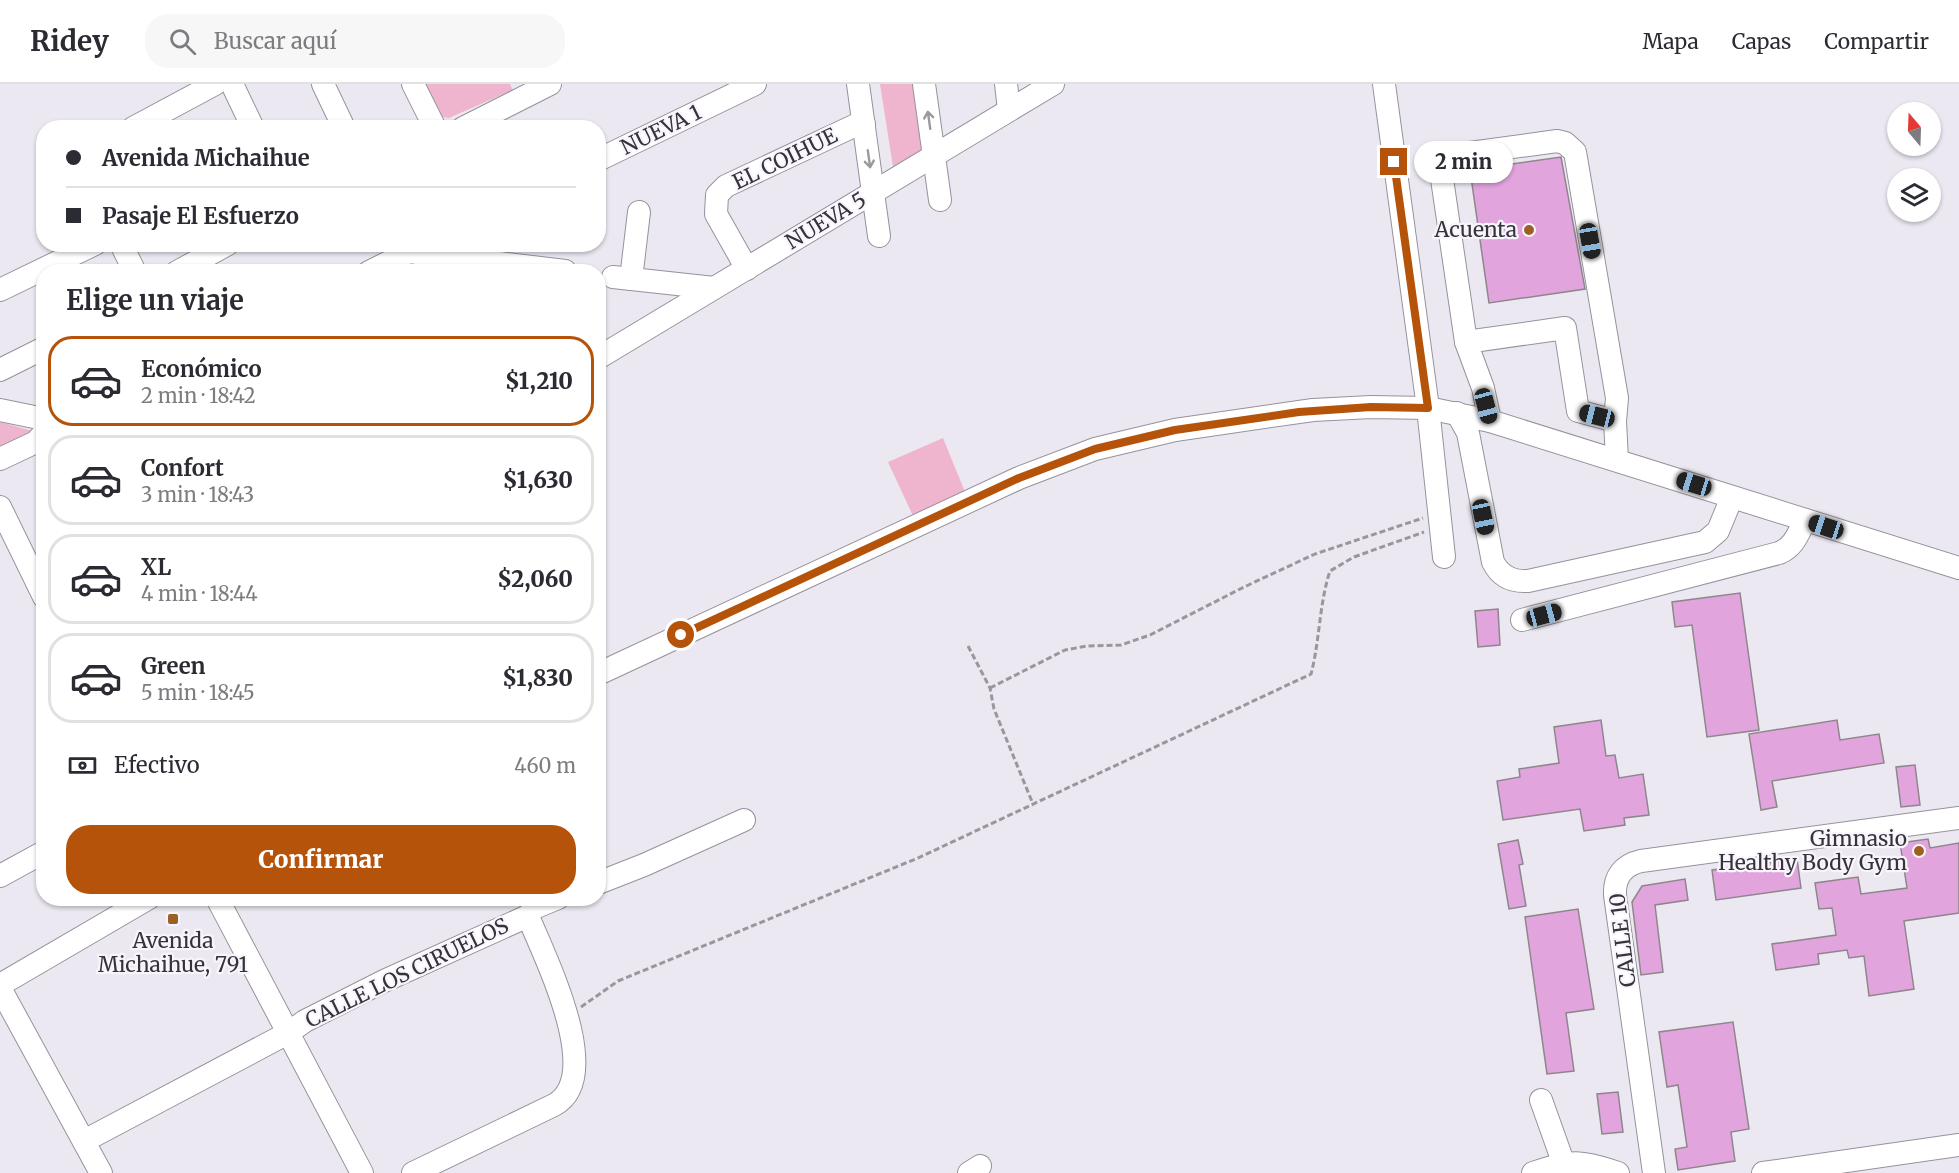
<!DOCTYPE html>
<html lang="es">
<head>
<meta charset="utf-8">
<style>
  body { margin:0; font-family:Merriweather,serif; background:#f7f7f7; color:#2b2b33; height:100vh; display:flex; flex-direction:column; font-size:22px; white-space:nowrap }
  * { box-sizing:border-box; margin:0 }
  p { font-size:20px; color:#7c7c81 }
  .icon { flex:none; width:33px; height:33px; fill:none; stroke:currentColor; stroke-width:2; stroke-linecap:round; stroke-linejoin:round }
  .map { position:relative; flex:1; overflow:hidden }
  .details { position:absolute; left:36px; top:180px; width:570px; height:642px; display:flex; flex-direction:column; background:#fff; border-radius:24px; box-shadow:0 2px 4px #0004 }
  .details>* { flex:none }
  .banner { position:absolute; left:36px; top:36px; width:570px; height:132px; border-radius:24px; box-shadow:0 2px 4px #0004; display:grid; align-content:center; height:132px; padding:0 30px; background:#fff }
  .needle { width:39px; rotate:341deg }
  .tools { position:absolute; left:1887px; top:18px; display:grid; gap:12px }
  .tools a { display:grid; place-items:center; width:54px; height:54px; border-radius:50%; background:#fff; box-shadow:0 2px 4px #0004; font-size:30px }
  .end { position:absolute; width:27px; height:27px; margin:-14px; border:8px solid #b45309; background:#fff; box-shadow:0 0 0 3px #fff }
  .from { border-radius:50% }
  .bubble { position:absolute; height:42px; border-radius:21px; background:#fff; box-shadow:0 2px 4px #0004; font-size:20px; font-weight:800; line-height:42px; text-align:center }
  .car { position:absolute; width:18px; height:36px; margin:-18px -9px; border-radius:8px; box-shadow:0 0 4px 2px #0007; background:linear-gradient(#222 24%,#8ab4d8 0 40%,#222 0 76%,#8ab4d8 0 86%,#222 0) }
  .banner b { display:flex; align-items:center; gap:21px; height:57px; font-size:22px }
  .banner b+b { border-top:2px solid #e1e1e2 }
  .banner i { width:15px; height:15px; background:#2b2b33 }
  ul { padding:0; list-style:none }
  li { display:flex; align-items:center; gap:18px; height:90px; margin:0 12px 9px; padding:0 18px; border:3px solid #e1e1e2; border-radius:24px }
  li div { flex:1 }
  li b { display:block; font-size:22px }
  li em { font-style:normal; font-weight:800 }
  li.selected { border-color:#b45309 }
  li>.icon { width:54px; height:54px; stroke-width:1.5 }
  h2 { padding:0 30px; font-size:27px; line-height:72px }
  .pay { display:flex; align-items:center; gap:15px; height:66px; padding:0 30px; font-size:22px }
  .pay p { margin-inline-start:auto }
  .action { display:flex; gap:12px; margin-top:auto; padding:12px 30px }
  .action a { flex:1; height:69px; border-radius:24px; background:#b45309; color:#fff; font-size:24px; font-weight:800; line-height:69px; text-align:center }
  header { display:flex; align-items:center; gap:36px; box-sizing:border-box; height:84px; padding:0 30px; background:#fff; border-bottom:2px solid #e1e1e2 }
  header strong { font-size:28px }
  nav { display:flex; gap:33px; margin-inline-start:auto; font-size:21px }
  .search { width:420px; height:54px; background:#f7f7f7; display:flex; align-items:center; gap:15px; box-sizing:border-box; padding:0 21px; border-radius:24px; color:#7c7c81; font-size:22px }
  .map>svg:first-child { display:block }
  .green { fill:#f0b5ce }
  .building { fill:#e1a4dd; stroke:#8e868d; stroke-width:1.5 }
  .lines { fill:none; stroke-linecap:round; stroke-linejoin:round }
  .minor-casing { stroke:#96929c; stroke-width:24 }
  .path { stroke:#99969d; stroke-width:3; stroke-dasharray:6 3; stroke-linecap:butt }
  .minor { stroke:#fff; stroke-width:22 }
  .oneway { stroke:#9a9a9c }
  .route { stroke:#b45309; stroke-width:8 }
  .poi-dot { fill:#9c6023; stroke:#f9f5fe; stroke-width:2 }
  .labels { text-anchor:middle; stroke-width:4.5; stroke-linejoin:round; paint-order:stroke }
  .street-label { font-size:21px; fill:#363438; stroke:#f9f5fe }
  .poi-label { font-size:21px; fill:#363438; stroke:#f9f5fe; text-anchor:end }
</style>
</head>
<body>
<header>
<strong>Ridey</strong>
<div class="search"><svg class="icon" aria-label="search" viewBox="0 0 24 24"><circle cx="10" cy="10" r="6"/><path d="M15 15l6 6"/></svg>Buscar aquí</div>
<nav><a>Mapa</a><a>Capas</a><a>Compartir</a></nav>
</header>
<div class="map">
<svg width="1959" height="1089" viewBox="0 0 1959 1089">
  <rect width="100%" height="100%" fill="#ece8f2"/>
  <g class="green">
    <polygon points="425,0 510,0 513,6 449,34 441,33"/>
    <polygon points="880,0 916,0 924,65 893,83"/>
    <polygon points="0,338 33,347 0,371"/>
    <polygon points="943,354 965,408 913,432 888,378"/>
  </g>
  <g class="building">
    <polygon points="1561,73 1585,205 1489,219 1470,86"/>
    <polygon points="1740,509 1759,646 1707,653 1692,541 1675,543 1672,518"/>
    <polygon points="1498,525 1500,561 1478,563 1475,527"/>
    <polygon points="1601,636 1606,672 1615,671 1619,694 1643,690 1649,731 1624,734 1625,741 1584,747 1580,725 1503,736 1497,697 1520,693 1519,685 1559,679 1554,643"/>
    <polygon points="1837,636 1840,656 1879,650 1884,679 1772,697 1777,723 1761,726 1749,650"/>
    <polygon points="1915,681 1920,721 1901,723 1896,683"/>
    <polygon points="1928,755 1930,764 1959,759 1959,829 1904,837 1914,905 1869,912 1864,872 1849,874 1847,866 1818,870 1819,880 1776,886 1772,860 1836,851 1832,824 1819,825 1815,799 1858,793 1861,810 1907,804 1900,759"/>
    <polygon points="1518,756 1523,780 1519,781 1526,822 1509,825 1498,760"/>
    <polygon points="1797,775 1801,804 1716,816 1712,786"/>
    <polygon points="1685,795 1688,816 1655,821 1663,888 1641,891 1632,818 1642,802"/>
    <polygon points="1578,825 1594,925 1566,929 1574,987 1547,990 1525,833"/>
    <polygon points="1733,938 1749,1045 1731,1048 1735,1077 1678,1086 1675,1065 1687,1063 1678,1001 1667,1003 1659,948"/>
    <polygon points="1618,1008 1623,1048 1602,1050 1597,1010"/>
  </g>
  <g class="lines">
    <defs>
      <g id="minor">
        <polyline points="232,0 253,44"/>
        <polyline points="323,0 344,44"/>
        <polyline points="413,0 435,44"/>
        <polyline points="858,0 879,152"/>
        <polyline points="924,0 940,116"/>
        <polyline points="1006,0 1009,26"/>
        <polyline points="1384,0 1428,324 1444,473"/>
        <polyline points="133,44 215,0"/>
        <polyline points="463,44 550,0"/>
        <polyline points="598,76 755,0"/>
        <polyline points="121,160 135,188"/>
        <polyline points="409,168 565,187"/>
        <polyline points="747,185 716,130 717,111 726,102 858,40 864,40"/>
        <polyline points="177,188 228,160"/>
        <polyline points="369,188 423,161"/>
        <polyline points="613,193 714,204"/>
        <polyline points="631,195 639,128"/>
        <polyline points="0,206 95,160"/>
        <polyline points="1466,258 1442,95 1443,85 1455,71 1557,57 1565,59 1575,68 1617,314 1615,337"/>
        <polyline points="598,274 1053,0"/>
        <polyline points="0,286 44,264"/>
        <polyline points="0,326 44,335"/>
        <path d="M1457,329l11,20 25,129c7,14 19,20 35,19l177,-39 13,-11 14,-34"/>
        <polyline points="1490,337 1483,304 1466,258 1565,244 1578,327 1615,337 1617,376"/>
        <polyline points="0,375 36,358 44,349"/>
        <polyline points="0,423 44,513"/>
        <path d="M1522,536l257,-67c15,-6 19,-19 26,-33"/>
        <polyline points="598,590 1019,394 1095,365 1175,346 1313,326 1371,323 1428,324 1490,337 1959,484"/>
        <polyline points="0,792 44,768"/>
        <polyline points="598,799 644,781 744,736"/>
        <polyline points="217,814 362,1089"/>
        <polyline points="528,832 534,824 558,814"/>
        <polyline points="0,901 149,814"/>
        <polyline points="0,904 101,1089"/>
        <polyline points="1541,1016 1567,1089"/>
        <polyline points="84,1057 288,949 305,937 384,897 528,832"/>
        <path d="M413,1089l141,-68c52,-28 -10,-149 -26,-189"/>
        <polyline points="969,1089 980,1082"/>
        <path d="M1533,1089c38,-13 47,-13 85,0"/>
        <path d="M1654,1089l-39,-278c-1,-18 8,-30 26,-34l318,-43"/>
        <polyline points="1763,1089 1959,1061"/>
      </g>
    </defs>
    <use href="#minor" class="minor-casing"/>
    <g class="path">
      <polyline points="968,562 990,604 994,625 1033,720"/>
      <polyline points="990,604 1065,566 1087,562 1121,561 1150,551 1244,503 1315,470 1423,434"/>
      <path d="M581,923l37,-26 300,-123 393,-184c9,-34 8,-70 19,-103l24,-14 70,-25"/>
    </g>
    <use href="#minor" class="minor"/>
  </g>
  <defs><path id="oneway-shaft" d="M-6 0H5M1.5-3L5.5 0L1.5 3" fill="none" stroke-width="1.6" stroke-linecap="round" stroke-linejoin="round" transform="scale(1.5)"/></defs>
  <g class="oneway">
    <use href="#oneway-shaft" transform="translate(929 36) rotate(-98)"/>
    <use href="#oneway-shaft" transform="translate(869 75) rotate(82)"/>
  </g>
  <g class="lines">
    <polyline class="route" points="681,551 1019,394 1095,365 1175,346 1299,328 1371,323 1428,324 1394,78"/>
  </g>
  <g class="poi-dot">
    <circle cx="1529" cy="146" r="6"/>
    <circle cx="1919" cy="767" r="6"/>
    <rect x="167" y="829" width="12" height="12" rx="3"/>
  </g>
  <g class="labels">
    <g class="street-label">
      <text transform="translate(661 46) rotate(-26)" y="7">NUEVA 1</text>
      <text transform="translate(785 75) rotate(-26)" y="7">EL COIHUE</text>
      <text transform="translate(826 137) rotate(-31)" y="7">NUEVA 5</text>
      <text transform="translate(1623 856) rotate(-97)" y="7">CALLE 10</text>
      <text transform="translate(407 889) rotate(-26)" y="7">CALLE LOS CIRUELOS</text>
    </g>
    <g class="poi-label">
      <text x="1517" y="153">Acuenta</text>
      <text x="1907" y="762">Gimnasio<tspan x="1907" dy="24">Healthy Body Gym</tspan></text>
      <text x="173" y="864" text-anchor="middle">Avenida<tspan x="173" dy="24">Michaihue, 791</tspan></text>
    </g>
  </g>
</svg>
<div class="tools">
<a><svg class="needle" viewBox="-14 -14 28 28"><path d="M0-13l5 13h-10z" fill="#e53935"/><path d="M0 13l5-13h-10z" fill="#7c7c81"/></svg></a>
<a><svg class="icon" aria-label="layers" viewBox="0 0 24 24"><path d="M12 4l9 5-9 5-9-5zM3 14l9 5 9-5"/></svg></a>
</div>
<i class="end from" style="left:681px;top:551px"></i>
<i class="end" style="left:1394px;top:78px"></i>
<div class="bubble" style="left:1414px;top:57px;width:99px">2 min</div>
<i class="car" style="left:1590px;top:157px;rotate:170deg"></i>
<i class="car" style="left:1486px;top:322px;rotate:165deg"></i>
<i class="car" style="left:1597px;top:332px;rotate:284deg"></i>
<i class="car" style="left:1694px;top:400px;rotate:287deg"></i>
<i class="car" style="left:1483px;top:433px;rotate:168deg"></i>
<i class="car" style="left:1826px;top:443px;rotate:288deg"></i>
<i class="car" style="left:1544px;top:531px;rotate:75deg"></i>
<div class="banner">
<b><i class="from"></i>Avenida Michaihue</b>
<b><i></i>Pasaje El Esfuerzo</b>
</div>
<section class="details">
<h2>Elige un viaje</h2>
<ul>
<li class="selected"><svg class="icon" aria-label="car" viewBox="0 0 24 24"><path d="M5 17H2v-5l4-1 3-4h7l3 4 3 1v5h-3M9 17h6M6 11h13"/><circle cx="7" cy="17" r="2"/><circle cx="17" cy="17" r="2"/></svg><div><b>Económico</b><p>2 min · 18:42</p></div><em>$1,210</em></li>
<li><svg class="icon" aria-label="car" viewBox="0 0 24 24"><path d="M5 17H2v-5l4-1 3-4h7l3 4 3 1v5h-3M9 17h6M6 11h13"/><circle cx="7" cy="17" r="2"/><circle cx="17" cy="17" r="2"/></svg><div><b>Confort</b><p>3 min · 18:43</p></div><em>$1,630</em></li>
<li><svg class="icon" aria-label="car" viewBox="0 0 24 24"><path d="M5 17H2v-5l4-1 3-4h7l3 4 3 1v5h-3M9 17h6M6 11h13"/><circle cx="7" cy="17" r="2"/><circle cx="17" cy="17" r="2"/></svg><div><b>XL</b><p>4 min · 18:44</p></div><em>$2,060</em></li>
<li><svg class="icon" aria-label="car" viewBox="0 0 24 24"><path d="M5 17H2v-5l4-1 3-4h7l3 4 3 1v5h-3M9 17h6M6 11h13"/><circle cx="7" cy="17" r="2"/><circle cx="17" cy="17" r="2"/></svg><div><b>Green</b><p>5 min · 18:45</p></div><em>$1,830</em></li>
</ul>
<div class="pay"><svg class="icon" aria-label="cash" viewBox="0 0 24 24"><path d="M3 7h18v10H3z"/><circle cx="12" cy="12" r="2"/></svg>Efectivo<p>460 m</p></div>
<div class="action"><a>Confirmar</a></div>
</section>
</div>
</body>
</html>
